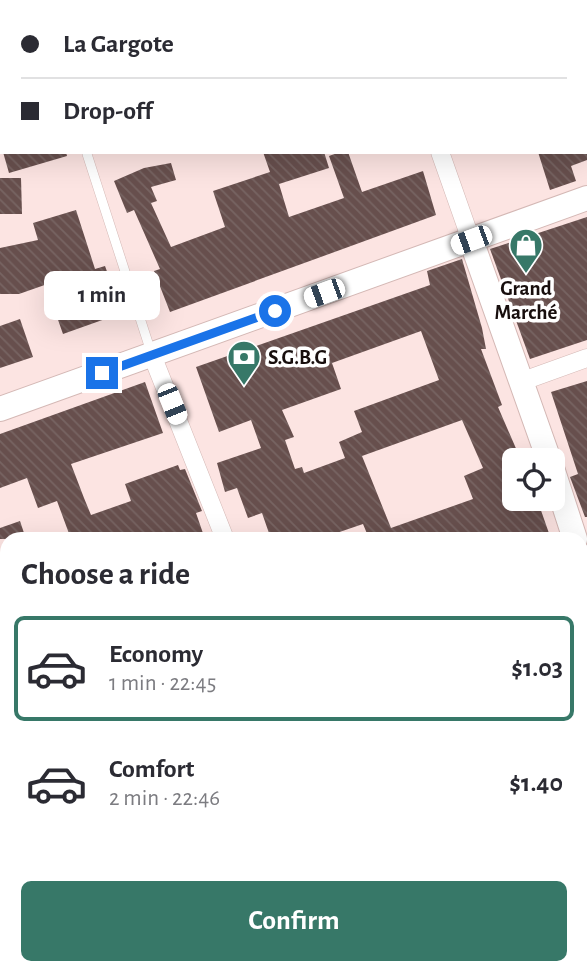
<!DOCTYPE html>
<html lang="en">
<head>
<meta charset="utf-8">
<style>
  body { margin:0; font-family:"Alegreya Sans",sans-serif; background:#f7f7f7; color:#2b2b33; height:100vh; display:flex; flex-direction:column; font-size:26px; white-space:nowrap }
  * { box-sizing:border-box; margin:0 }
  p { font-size:23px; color:#7c7c81 }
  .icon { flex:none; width:38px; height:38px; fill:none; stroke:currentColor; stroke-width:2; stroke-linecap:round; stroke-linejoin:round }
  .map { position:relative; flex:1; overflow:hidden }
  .details { position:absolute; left:0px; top:532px; width:588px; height:443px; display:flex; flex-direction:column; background:#fff; border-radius:21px 21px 0 0; box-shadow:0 7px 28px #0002 }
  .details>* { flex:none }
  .top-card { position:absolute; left:0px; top:0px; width:588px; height:154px; box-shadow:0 7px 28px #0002; display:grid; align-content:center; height:154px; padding:0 21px; background:#fff }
  .controls { position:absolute; left:502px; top:448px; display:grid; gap:14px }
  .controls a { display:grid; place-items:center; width:63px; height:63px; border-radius:10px; background:#fff; box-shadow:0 7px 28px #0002; font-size:35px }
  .end { position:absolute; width:32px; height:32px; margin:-16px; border:9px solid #1a73e8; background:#fff; box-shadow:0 0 0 4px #fff }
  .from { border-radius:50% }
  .bubble { position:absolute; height:49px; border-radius:10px; background:#fff; box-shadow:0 7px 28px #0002; font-size:23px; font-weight:700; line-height:49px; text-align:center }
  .car { position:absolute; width:21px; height:42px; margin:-21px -10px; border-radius:9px; box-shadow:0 0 5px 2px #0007; background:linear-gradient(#fff 24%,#345 0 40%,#fff 0 76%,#345 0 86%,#fff 0) }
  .top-card b { display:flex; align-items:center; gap:24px; height:66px; font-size:26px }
  .top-card b+b { border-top:2px solid #e1e1e2 }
  .top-card i { width:18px; height:18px; background:#2b2b33 }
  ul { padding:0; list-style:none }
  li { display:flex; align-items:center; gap:21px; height:105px; margin:0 14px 10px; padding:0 7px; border:4px solid transparent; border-radius:10px }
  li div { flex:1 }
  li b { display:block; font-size:26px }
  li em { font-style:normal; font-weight:700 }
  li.selected { border-color:#377868 }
  li>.icon { width:63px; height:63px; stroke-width:1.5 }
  h2 { padding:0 21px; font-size:32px; line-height:84px }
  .action { display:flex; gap:14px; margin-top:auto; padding:14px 21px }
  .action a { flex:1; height:80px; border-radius:10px; background:#377868; color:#fff; font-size:28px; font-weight:700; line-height:80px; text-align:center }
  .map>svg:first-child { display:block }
  .building { fill:url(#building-back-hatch); fill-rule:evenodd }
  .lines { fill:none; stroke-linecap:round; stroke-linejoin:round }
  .lane-casing { stroke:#d4b8b5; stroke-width:10 }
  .street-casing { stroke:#d4b8b5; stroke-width:19 }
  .secondary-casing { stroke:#d4b8b5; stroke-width:26 }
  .lane { stroke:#fff; stroke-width:9 }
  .street { stroke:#fff; stroke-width:18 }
  .secondary { stroke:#fff; stroke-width:24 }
  .route { stroke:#1a73e8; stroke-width:9 }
  .labels { text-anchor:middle; stroke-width:7; stroke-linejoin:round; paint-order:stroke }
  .poi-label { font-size:21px; font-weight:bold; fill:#170e0d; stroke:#fff }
</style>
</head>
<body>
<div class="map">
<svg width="587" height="974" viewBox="0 0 587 974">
  <defs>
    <pattern id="building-back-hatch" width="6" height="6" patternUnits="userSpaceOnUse" patternTransform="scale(1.75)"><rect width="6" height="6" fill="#674f4d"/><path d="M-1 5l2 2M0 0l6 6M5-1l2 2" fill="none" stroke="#776462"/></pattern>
  </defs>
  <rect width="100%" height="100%" fill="#fce4e2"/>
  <g class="building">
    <polygon points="3,152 66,152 67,156 9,173"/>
    <polygon points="263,152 324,152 329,168 279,184 289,217 344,198 329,156 340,152 348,152 362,192 423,171 436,215 170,312 154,271 160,269 134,210 127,213 114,181 144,168 171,163 176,180 151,187 157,201 151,203 171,247 225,227 213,191 270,172"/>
    <polygon points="538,152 587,152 587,160 571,166 576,181 550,190"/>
    <polygon points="0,178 21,178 22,214 0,214"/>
    <polygon points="76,210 95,269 105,266 122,313 63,334 57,317 68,312 56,281 19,294 0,294 0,248 38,240 33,223"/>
    <polygon points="587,217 587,340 530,359 490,249"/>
    <path d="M462,259l20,69 4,21h-5l21,56 -4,2 23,53h-7v39h23l14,40h-185l2,-3 -5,-12 -44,15h-48l-9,-26 -14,5 -11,-30 -12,4 -8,-29 44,-15 -10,-28 -32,12 -23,-65 234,-82 -3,-14zM421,331l18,49 -85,31 8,21 -23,10 6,16 -41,15 -2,-6 -7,2 -10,-29 9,-3 -12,-27 59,-21 -9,-26zM462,420l21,48 -19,8 9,23 -82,29 -29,-72z"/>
    <polygon points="20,319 33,357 0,368 0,326"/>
    <polygon points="587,381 587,517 585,517 570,477 578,474 551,392"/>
    <polygon points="145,382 163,433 71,464 84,498 91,515 131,501 125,484 178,465 180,470 185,469 202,511 196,513 205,539 71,539 57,501 38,508 27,478 0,488 0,434"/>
    <polygon points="20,521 26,539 0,539 0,528"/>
  </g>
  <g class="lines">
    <defs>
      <g id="lane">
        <polyline points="19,0 20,2"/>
        <polyline points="87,154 151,352"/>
      </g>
      <g id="street">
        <polyline points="586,31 587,30"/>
        <polyline points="0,125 2,125"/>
        <polyline points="440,152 471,240"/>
        <polyline points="152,355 225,539"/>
        <polyline points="523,381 587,358"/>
        <polyline points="581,909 587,907"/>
        <polyline points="0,928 7,948"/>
        <polyline points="14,968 16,974"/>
        <polyline points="371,968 373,974"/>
        <polyline points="396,974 414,968"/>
      </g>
      <g id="secondary">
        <polyline points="471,240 549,460"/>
        <polyline points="0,409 587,198"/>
        <polyline points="553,471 575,539"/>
        <polyline points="581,556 587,574"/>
        <polyline points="0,759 7,757"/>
      </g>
    </defs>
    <use href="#lane" class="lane-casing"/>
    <use href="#street" class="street-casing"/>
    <use href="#secondary" class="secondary-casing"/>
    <use href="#lane" class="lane"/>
    <use href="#street" class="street"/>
    <use href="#secondary" class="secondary"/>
  </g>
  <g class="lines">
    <polyline class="route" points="102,373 275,311"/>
  </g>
  <defs>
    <symbol id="shop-pin" viewBox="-11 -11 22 30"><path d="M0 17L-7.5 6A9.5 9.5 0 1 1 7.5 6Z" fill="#377868" stroke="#fff"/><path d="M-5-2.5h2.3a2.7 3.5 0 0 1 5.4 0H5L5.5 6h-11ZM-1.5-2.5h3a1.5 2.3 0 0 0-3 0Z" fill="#fff"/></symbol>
    <symbol id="bank-pin" viewBox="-11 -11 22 30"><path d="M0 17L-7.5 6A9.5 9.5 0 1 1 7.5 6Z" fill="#377868" stroke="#fff"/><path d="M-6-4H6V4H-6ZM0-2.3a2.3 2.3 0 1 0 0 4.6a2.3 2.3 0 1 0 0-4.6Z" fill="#fff"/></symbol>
  </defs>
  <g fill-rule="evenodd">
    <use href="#shop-pin" x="507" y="226" width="38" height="52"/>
    <use href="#bank-pin" x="225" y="338" width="38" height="52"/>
  </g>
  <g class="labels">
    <g class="poi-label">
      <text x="526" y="295">Grand<tspan x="526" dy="24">Marché</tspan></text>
      <text x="268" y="364" text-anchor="start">S.G.B.G</text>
    </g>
  </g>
</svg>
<div class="controls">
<a><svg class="icon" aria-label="locate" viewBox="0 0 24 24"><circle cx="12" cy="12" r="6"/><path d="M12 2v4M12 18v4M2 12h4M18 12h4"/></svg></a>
</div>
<i class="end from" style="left:275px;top:311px"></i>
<i class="end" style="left:102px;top:373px"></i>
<div class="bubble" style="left:44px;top:271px;width:116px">1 min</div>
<i class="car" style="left:471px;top:240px;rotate:250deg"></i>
<i class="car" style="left:324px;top:293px;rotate:250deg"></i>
<i class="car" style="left:172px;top:404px;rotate:158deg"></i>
<div class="top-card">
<b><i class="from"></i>La Gargote</b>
<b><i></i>Drop-off</b>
</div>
<section class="details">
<h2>Choose a ride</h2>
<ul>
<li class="selected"><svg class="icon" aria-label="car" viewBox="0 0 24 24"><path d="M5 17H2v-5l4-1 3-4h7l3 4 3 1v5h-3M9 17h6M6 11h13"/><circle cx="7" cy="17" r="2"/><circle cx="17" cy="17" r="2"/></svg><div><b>Economy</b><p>1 min · 22:45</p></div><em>$1.03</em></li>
<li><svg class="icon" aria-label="car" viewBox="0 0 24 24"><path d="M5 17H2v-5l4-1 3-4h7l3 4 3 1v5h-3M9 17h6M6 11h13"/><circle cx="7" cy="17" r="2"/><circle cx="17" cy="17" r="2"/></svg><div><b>Comfort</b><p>2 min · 22:46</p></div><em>$1.40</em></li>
</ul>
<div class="action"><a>Confirm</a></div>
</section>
</div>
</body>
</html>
